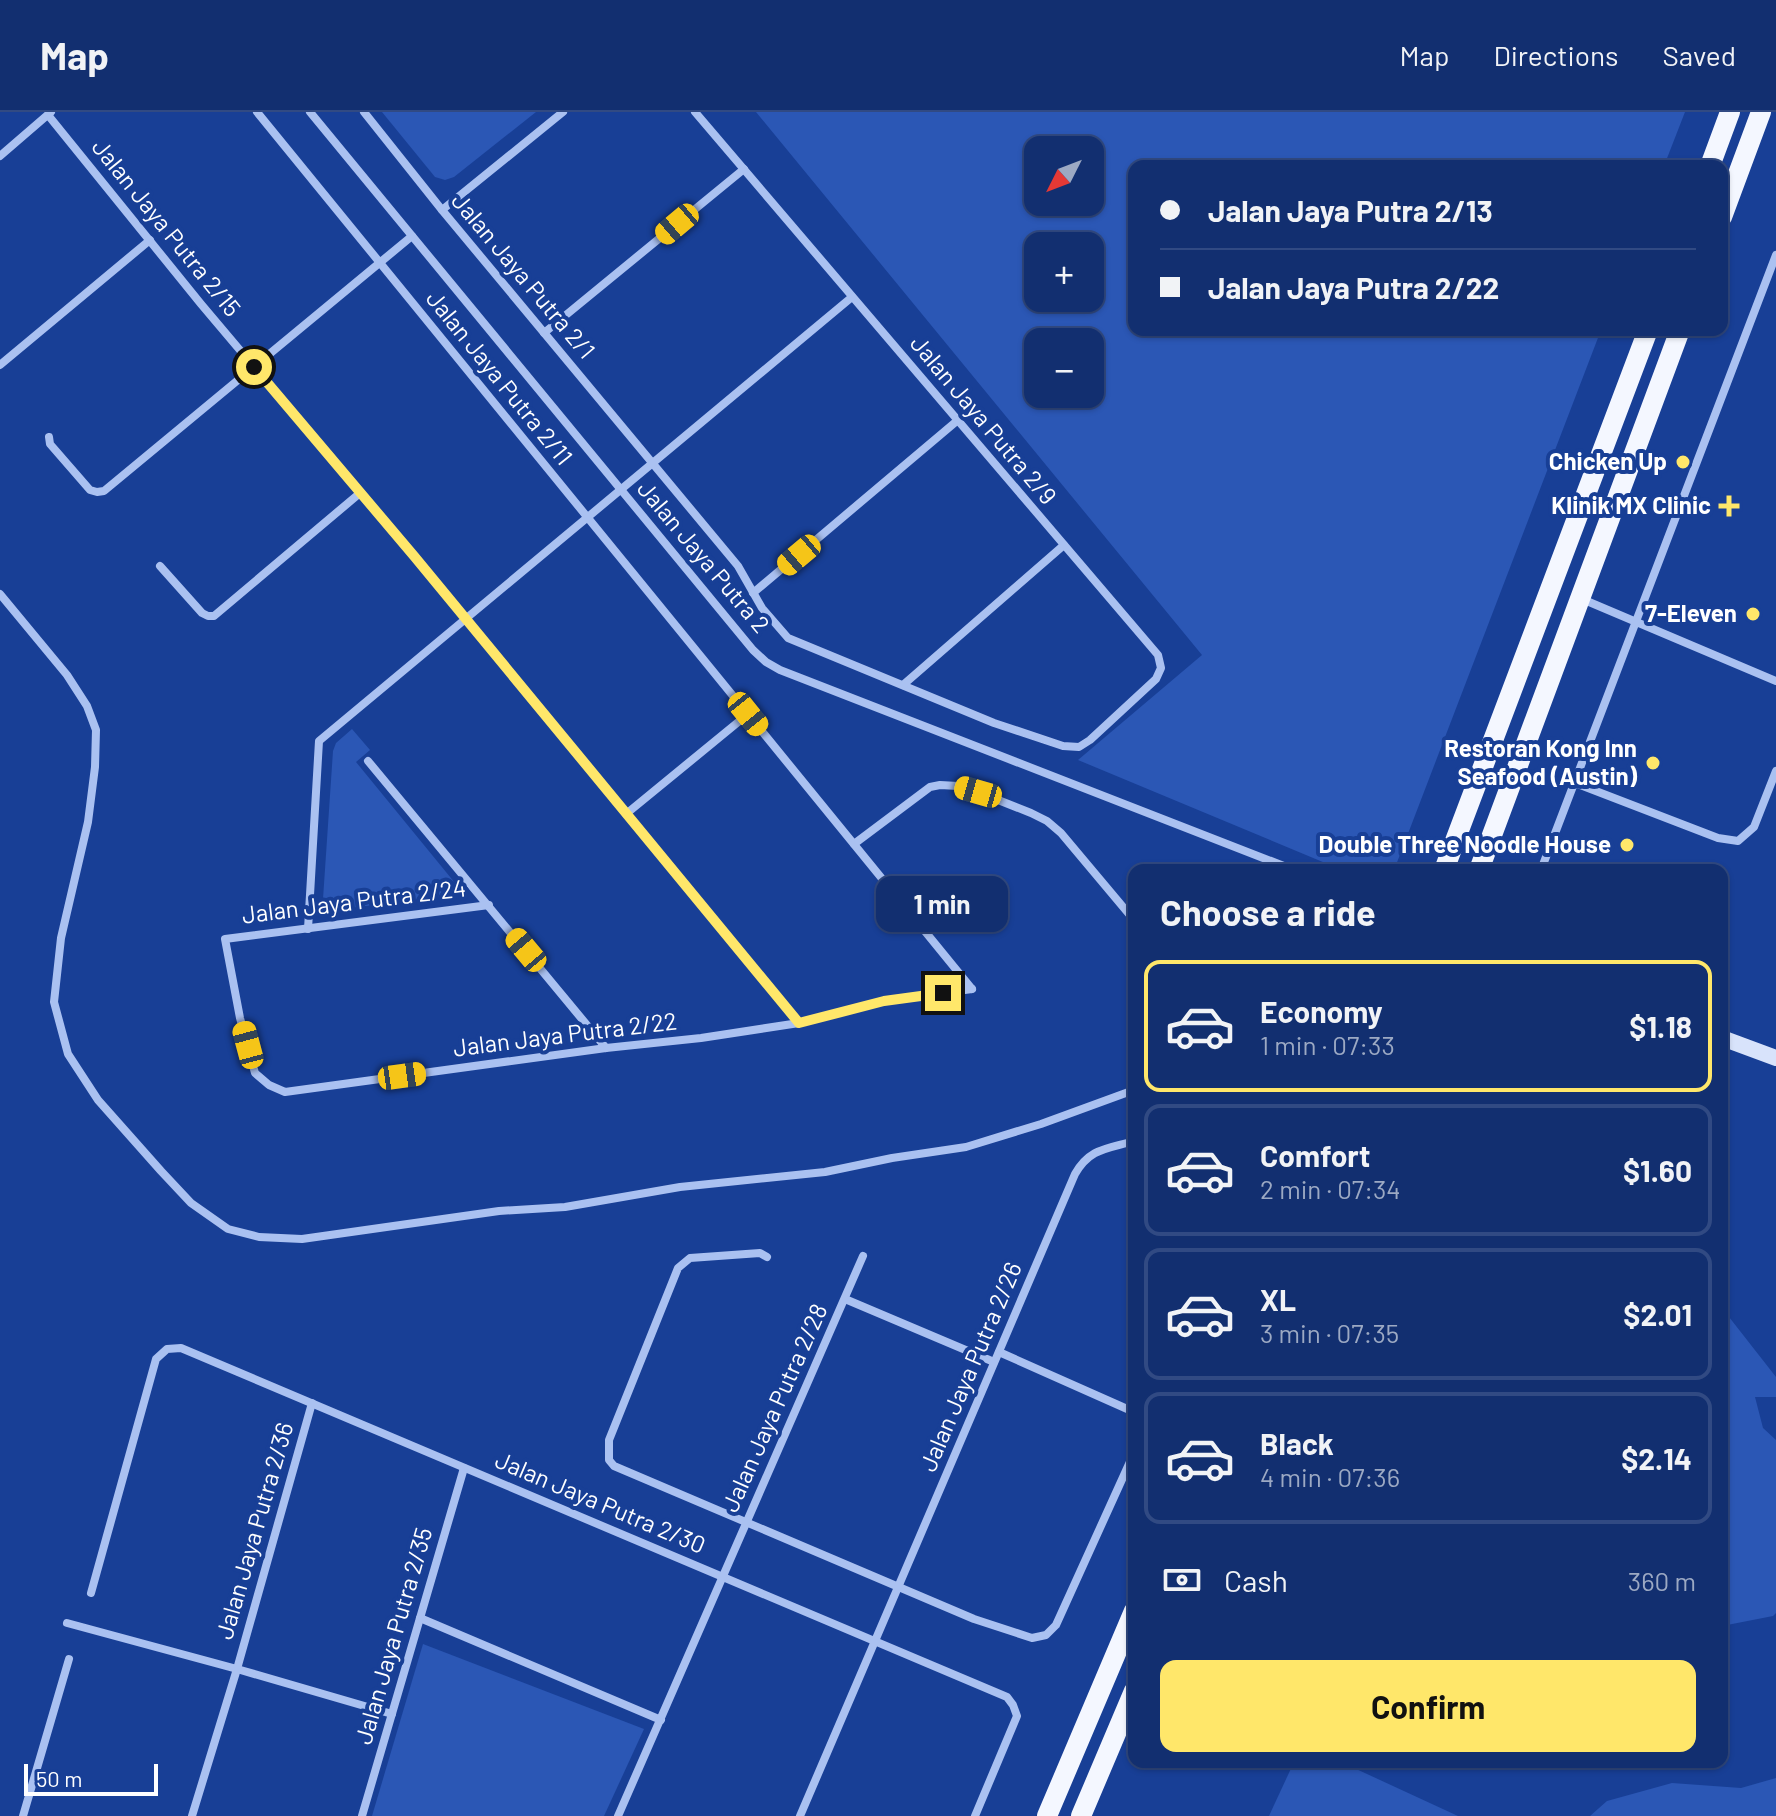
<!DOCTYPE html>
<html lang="en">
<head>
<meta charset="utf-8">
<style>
  body { margin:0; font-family:Barlow,sans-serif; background:#1f3b78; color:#f1f3f6; height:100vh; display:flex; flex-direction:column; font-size:30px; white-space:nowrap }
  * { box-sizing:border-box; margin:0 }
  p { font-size:26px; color:#9ca9c3 }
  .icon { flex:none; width:44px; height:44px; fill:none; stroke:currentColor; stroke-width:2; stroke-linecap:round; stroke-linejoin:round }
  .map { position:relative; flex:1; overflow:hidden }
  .details { position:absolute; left:1128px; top:752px; width:600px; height:904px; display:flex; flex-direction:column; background:#122f70; border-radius:16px; box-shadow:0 2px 6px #0004,0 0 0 2px #314a83 }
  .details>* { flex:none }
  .hud { position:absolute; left:1128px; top:48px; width:600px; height:176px; border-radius:16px; box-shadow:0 2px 6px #0004,0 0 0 2px #314a83; display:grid; align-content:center; height:176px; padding:0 32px; background:#122f70 }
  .needle { width:52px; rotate:228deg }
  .controls { position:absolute; left:1024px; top:24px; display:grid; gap:16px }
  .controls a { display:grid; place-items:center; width:80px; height:80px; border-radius:16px; background:#122f70; box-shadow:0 2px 6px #0004,0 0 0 2px #314a83; font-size:40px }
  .scale { position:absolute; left:24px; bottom:20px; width:134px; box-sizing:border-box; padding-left:8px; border:4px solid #fff; border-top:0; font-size:22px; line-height:28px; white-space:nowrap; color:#fff; -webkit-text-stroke:6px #183f96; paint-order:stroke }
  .end { position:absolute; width:36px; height:36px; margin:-18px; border:10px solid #ffe76a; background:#111; box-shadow:0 0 0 4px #111 }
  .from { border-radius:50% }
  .bubble { position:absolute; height:56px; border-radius:16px; background:#122f70; box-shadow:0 2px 6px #0004,0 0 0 2px #314a83; font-size:26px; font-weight:700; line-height:56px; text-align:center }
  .car { position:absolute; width:24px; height:48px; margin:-24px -12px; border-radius:10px; box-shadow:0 0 6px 2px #0007; background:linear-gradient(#f5c518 24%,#345 0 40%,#f5c518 0 76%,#345 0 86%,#f5c518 0) }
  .hud b { display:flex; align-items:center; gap:28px; height:76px; font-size:30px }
  .hud b+b { border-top:2px solid #314a83 }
  .hud i { width:20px; height:20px; background:#f1f3f6 }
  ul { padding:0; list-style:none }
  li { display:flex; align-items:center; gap:24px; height:132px; margin:0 16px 12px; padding:0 16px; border:4px solid #314a83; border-radius:16px }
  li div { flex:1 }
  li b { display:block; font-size:30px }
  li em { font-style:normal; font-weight:700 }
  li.current { border-color:#ffe76a }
  li>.icon { width:72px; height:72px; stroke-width:1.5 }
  h2 { padding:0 32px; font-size:36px; line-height:96px }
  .pay { display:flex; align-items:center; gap:20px; height:88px; padding:0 32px; font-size:30px }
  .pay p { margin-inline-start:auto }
  .button { display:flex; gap:16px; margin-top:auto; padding:16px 32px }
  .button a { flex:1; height:92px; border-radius:16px; background:#ffe76a; color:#111; font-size:32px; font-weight:700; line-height:92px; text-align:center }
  header { display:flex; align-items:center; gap:48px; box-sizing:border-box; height:112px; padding:0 40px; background:#122f70; border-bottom:2px solid #314a83 }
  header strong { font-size:38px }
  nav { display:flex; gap:44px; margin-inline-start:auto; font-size:28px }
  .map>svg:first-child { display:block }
  .green { fill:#2b57b5; fill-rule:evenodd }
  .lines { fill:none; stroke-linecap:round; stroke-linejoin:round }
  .street { stroke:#aac1f1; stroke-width:8 }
  .secondary { stroke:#d8e3fb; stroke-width:16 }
  .primary { stroke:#f4f7ff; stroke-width:20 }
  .route { stroke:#ffe76a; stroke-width:10 }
  .poi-dot { fill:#ffe76a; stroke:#183f96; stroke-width:3 }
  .labels { text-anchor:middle; stroke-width:8; stroke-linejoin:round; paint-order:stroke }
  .street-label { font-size:24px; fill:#fff; stroke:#183f96 }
  .poi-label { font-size:24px; font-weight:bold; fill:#fff; stroke:#183f96; text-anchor:end }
</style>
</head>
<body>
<header>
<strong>Map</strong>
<nav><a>Map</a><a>Directions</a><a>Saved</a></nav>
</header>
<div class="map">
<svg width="1776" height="1704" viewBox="0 0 1776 1704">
  <rect width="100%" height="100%" fill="#183f96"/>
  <g class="green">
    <polygon points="382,0 536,0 454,65 445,68 435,65"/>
    <path d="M756,0h929l-21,54h-530v164h467l-205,535 -18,5h-36l-264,-110 124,-105zM1090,38v52h-52v-52zM1038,134h52v52h-52zM1090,230v52h-52v-52z"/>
    <polygon points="352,617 370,638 356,650 455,771 454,781 450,784 332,798 323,787 333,639 336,631"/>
    <polygon points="1722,1196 1776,1265 1776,1285 1755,1285 1763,1316 1776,1328 1776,1501 1773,1504 1722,1514"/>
    <polygon points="423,1532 644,1617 604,1704 372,1704"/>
    <polygon points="1294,1650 1341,1650 1458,1704 1269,1704"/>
    <polygon points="1776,1666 1776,1704 1590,1704 1607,1689 1672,1671 1741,1676"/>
  </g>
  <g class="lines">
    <g class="street">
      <polyline points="257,0 972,877"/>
      <polyline points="310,0 753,538 766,550 780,558 1294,758"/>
      <polyline points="364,0 442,98 738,454 762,496 788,526 994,611 1063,634 1079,635 1090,628 1156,567 1161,556 1158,543 695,0"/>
      <polyline points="48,3 201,192 414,444 799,911"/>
      <polyline points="0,44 51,0"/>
      <polyline points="442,98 563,0"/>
      <polyline points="544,221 744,57"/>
      <polyline points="0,253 150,128"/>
      <polyline points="49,325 50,332 90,378 97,380 104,379 412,124"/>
      <polyline points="160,454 202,501 208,504 214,504 360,381"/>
      <polyline points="753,481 958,308"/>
      <polyline points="0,482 67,563 87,594 96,618 95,655 88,710 61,826 54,890 68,942 98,988 161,1059 191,1091 228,1117 259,1125 302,1127 499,1099 565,1095 680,1075 825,1060 892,1046 966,1035 1041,1012 1134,978"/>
      <polyline points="1582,487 1776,569"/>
      <polyline points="903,573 1064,433"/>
      <polyline points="368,649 606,936"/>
      <polyline points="1575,671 1718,726 1738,729 1754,715 1776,659"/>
      <polyline points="626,702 748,602"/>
      <polyline points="854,732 930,675 940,673 958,674 978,680 1031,701 1047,709 1061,721 1134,808"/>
      <polyline points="1541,758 1776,143"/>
      <polyline points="489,793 225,827 240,906 255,961 269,973 285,980 606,936 701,926 799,911 884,889 972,877"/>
      <polyline points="308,817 319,629 852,185"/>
      <polyline points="767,1145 760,1141 690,1146 678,1156 609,1328 609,1348 614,1354 974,1507 1032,1526 1046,1523 1056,1513 1134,1341"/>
      <polyline points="845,1187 994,1250"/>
      <polyline points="999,1240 1134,1300"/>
      <polyline points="91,1481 156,1247 167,1237 181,1236 1007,1585 1013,1593 1017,1604 975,1704"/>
      <polyline points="420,1506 661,1608"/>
      <polyline points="67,1511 237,1557 392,1602"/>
      <polyline points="23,1704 69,1547"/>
      <polyline points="192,1704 237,1557 312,1291"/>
      <polyline points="362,1704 464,1356"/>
      <polyline points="618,1704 863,1144"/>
      <path d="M800,1704l275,-642c15,-26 32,-25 59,-33"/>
    </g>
    <polyline class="secondary" points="1722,926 1776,946"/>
    <g class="primary">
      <polyline points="1710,54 1730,0"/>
      <polyline points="1722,105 1761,0"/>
      <polyline points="1444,758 1648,218"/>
      <polyline points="1479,758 1680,218"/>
      <polyline points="1047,1704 1134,1499"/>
      <polyline points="1081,1704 1134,1579"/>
    </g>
  </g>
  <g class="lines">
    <polyline class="route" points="254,255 414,444 799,911 884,889 943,881"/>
  </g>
  <g class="poi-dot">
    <circle cx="1683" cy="350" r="8"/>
    <path d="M1725 382h8v8h8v8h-8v8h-8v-8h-8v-8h8z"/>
    <circle cx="1753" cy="502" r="8"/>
    <circle cx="1653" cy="651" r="8"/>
    <circle cx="1627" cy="733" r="8"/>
  </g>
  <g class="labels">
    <g class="street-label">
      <text transform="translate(166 116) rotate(51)" y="8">Jalan Jaya Putra 2/15</text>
      <text transform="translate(523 164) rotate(50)" y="8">Jalan Jaya Putra 2/1</text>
      <text transform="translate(499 266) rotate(51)" y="8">Jalan Jaya Putra 2/11</text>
      <text transform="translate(983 308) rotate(50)" y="8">Jalan Jaya Putra 2/9</text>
      <text transform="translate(703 445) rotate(50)" y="8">Jalan Jaya Putra 2</text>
      <text transform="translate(354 790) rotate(-7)" y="8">Jalan Jaya Putra 2/24</text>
      <text transform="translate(565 923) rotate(-7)" y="8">Jalan Jaya Putra 2/22</text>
      <text transform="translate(971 1255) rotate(-67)" y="8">Jalan Jaya Putra 2/26</text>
      <text transform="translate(775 1296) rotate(-66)" y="8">Jalan Jaya Putra 2/28</text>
      <text transform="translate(600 1391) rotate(23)" y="8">Jalan Jaya Putra 2/30</text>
      <text transform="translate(255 1419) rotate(-74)" y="8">Jalan Jaya Putra 2/36</text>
      <text transform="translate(394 1524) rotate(-74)" y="8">Jalan Jaya Putra 2/35</text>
    </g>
    <g class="poi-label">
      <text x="1667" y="358">Chicken Up</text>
      <text x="1711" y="402">Klinik MX Clinic</text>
      <text x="1737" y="510">7-Eleven</text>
      <text x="1637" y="645">Restoran Kong Inn<tspan x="1637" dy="28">Seafood (Austin)</tspan></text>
      <text x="1611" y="741">Double Three Noodle House</text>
    </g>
  </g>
</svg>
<div class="controls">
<a><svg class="needle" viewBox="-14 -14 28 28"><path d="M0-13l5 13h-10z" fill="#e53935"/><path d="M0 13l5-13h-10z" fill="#9ca9c3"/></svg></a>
<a>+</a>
<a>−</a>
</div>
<div class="scale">50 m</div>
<i class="end from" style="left:254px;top:255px"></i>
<i class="end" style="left:943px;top:881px"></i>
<div class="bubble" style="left:876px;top:764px;width:132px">1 min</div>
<i class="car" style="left:677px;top:112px;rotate:230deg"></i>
<i class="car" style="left:799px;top:443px;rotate:230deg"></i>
<i class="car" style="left:748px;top:602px;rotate:141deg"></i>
<i class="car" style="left:978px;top:680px;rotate:286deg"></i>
<i class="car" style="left:526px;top:838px;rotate:320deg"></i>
<i class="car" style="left:248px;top:933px;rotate:345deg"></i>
<i class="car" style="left:402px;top:964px;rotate:82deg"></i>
<div class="hud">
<b><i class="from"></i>Jalan Jaya Putra 2/13</b>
<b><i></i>Jalan Jaya Putra 2/22</b>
</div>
<section class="details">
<h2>Choose a ride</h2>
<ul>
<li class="current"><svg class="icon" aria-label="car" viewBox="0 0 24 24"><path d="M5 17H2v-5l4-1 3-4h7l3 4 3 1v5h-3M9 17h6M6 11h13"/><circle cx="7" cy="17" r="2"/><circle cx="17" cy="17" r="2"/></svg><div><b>Economy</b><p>1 min · 07:33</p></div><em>$1.18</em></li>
<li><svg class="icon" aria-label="car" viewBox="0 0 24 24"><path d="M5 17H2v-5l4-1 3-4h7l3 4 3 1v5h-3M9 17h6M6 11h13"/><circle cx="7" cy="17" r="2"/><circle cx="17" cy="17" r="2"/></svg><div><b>Comfort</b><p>2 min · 07:34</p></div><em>$1.60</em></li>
<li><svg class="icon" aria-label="car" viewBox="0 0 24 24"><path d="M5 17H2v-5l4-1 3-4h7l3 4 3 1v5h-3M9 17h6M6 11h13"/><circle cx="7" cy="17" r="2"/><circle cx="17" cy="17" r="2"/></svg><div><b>XL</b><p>3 min · 07:35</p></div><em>$2.01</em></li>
<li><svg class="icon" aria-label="car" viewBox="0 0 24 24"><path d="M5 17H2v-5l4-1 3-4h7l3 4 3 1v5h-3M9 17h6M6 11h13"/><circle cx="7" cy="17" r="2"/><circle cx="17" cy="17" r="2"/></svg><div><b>Black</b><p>4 min · 07:36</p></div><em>$2.14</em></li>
</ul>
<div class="pay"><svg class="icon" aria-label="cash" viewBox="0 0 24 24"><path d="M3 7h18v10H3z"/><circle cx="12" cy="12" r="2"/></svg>Cash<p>360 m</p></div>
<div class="button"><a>Confirm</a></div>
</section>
</div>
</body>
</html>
